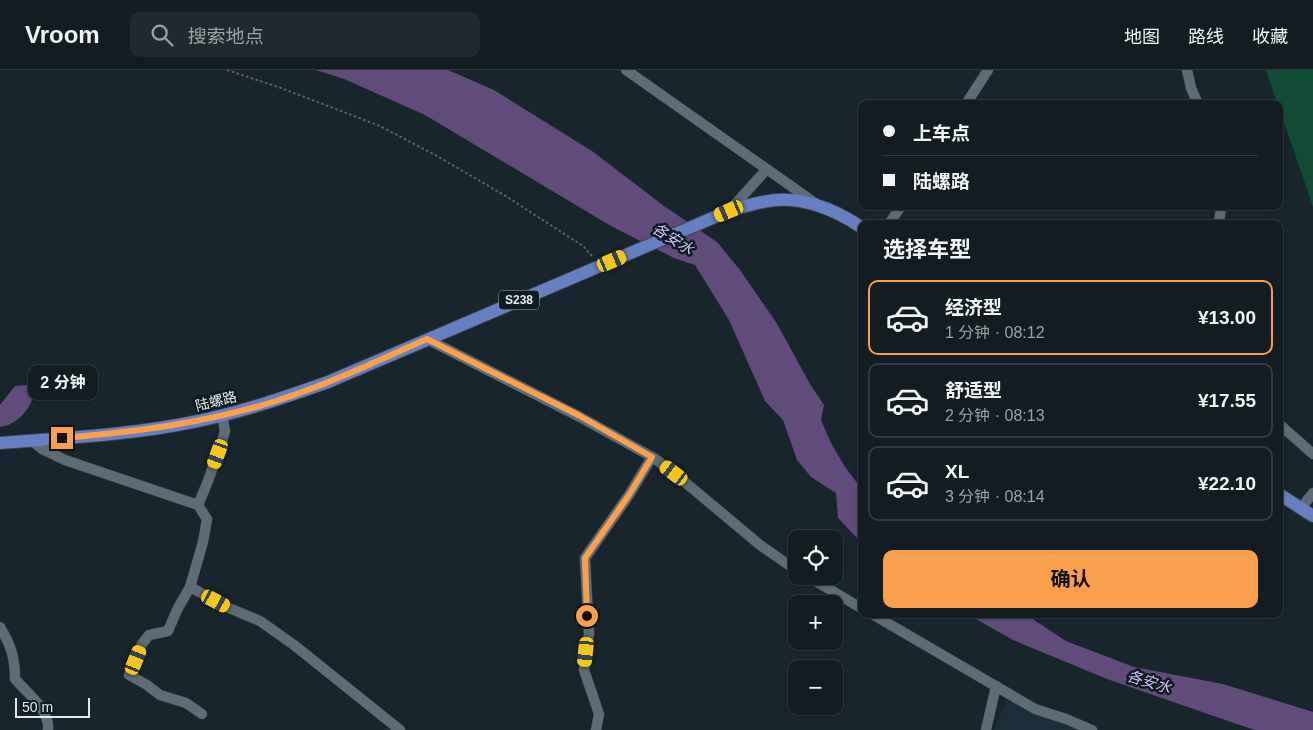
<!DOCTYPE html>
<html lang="zh">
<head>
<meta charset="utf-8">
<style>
  body { margin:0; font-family:Arial,"Noto Sans SC",sans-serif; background:#1f292e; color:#f1f3f6; height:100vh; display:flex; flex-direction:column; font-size:19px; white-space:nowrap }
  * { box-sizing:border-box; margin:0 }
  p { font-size:16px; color:#9ca1a5 }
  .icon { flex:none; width:28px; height:28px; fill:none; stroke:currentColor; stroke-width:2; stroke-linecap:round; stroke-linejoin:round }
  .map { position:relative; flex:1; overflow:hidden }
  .side { position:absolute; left:858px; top:150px; width:425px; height:398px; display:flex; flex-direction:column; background:#121c21; border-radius:10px; box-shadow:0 1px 4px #0004,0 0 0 1px #313a3f }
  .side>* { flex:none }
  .top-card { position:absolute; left:858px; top:30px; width:425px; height:110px; border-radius:10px; box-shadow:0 1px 4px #0004,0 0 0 1px #313a3f; display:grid; align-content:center; height:110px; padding:0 25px; background:#121c21 }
  .tools { position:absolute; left:788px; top:460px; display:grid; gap:10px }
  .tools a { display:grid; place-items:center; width:55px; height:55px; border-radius:10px; background:#121c21; box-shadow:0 1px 4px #0004,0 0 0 1px #313a3f; font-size:25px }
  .scale { position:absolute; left:15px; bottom:12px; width:75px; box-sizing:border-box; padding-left:5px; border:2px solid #e1e9ef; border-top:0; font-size:14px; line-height:18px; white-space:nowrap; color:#e1e9ef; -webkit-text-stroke:4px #0e1b22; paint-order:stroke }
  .end { position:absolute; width:22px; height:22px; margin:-11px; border:6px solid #f99f4d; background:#111; box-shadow:0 0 0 2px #111 }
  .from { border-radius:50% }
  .bubble { position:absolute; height:35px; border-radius:10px; background:#121c21; box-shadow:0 1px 4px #0004,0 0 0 1px #313a3f; font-size:16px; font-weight:700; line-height:35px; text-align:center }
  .car { position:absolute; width:15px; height:30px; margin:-15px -8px; border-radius:6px; box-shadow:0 0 4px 1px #0007; background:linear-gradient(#f5c518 24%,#345 0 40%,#f5c518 0 76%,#345 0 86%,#f5c518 0) }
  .top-card b { display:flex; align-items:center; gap:18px; height:48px; font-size:19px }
  .top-card b+b { border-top:1px solid #313a3f }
  .top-card i { width:12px; height:12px; background:#f1f3f6 }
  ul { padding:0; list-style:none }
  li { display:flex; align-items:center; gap:15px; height:75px; margin:0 10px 8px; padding:0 15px; border:2px solid #313a3f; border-radius:10px }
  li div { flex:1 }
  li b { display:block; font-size:19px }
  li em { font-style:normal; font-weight:700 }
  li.current { border-color:#f99f4d }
  li>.icon { width:45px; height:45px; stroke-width:1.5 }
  h2 { padding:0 25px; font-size:22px; line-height:60px }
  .button { display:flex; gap:10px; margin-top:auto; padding:10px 25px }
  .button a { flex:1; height:58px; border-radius:10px; background:#f99f4d; color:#111; font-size:20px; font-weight:700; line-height:58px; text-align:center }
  header { display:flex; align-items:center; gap:30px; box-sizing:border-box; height:70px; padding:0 25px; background:#121c21; border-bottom:1px solid #313a3f }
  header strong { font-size:24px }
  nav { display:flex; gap:28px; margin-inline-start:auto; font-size:18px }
  .search { width:350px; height:45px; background:#1f292e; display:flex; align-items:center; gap:12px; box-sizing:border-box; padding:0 18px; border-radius:10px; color:#9ca1a5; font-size:19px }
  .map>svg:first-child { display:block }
  .built { fill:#1b2f3a }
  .green { fill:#124c37 }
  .water { fill:#604b7a }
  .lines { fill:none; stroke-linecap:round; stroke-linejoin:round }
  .minor-casing { stroke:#384349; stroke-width:11 }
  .major-casing { stroke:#384349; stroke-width:14 }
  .path { stroke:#59646b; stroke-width:2; stroke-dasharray:2.5 2.5; stroke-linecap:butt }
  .minor { stroke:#5e6d75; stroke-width:10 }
  .major { stroke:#657fc0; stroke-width:12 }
  .route { stroke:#f99f4d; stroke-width:6 }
  .labels { text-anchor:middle; stroke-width:5; stroke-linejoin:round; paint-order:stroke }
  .shield { fill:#0e1b22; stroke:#a2abb2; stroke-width:1 }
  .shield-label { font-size:12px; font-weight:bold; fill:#e1e9ef }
  .street-label { font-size:14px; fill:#e1e9ef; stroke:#0e1b22 }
  .water-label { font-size:15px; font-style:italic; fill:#d8c0fc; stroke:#0e1b22 }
</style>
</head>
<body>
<header>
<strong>Vroom</strong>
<div class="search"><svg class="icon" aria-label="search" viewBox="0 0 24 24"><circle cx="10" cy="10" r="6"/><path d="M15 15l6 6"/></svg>搜索地点</div>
<nav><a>地图</a><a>路线</a><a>收藏</a></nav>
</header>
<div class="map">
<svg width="1313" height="660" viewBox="0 0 1313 660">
  <rect width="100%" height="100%" fill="#18252c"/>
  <polygon class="built" points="1007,630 1032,643 1079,660 994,660"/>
  <polygon class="green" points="1266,0 1313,0 1313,137"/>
  <g class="water">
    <polygon points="316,0 448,0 494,20 592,81 664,136 717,172 740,200 776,252 810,314 824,335 821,350 831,373 845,397 861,418 861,472 838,448 836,423 811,407 797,390 783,350 765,331 729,250 695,195 674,188 611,156 425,45 344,9"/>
    <path d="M26,315l7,5c2,16 -17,36 -33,37v-22l15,-19z"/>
    <polygon points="967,544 1025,544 1066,571 1134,597 1223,614 1313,642 1313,660 1255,660 1234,653 1107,609 1013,570"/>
  </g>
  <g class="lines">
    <defs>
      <g id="minor">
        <polyline points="626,0 815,133"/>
        <polyline points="1187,0 1191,18 1198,34"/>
        <polyline points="966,34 988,0"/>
        <polyline points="729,141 766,100"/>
        <polyline points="889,154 901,136"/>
        <polyline points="1219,154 1221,136"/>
        <polyline points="427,269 580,347 654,388 674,403 760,475 796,500"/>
        <polyline points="222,345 225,361 222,371 208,411 198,435 207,449 203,472 190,517 229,538 260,551 294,575 400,660"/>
        <polyline points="1279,354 1313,384"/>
        <polyline points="31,370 42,379 65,390 198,435"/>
        <polyline points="1301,438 1313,423"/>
        <polyline points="807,506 861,538"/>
        <polyline points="190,517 177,540 168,561 149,565 142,574 129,605 147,615 160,625 186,633 202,644"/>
        <polyline points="872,544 1035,639 1066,649 1092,660"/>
        <path d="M0,557c11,18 15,31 15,52 12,14 35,31 33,51"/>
        <polyline points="596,660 599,644 584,600 589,564 585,488 629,425 652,387"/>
        <polyline points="986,660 996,616"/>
      </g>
      <g id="major">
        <path d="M0,373c64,-5 130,-8 193,-21 46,-9 90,-24 135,-40l401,-171c11,-3 22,-7 34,-9 34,-8 70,6 98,25"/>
        <polyline points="1279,424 1313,446"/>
      </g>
    </defs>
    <use href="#minor" class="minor-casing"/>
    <use href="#major" class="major-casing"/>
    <polyline class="path" points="227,0 281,18 380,56 437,86 504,125 583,176 592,186"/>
    <use href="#minor" class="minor"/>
    <use href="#major" class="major"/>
  </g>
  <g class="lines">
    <path class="route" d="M62,368c72,-6 145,-15 214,-37 51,-16 101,-40 151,-62l153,77 72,41 -23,38 -44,63 2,58"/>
  </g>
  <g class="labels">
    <rect class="shield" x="499" y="220.5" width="40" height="19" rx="4"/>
    <g class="shield-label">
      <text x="519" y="234">S238</text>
    </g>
    <g class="street-label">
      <text transform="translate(216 331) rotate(-14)" y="5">陆螺路</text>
    </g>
    <g class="water-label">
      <text transform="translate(673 169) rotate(32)" y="5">各安水</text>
      <text transform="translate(1149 612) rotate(17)" y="5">各安水</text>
    </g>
  </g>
</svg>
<div class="tools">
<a><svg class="icon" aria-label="locate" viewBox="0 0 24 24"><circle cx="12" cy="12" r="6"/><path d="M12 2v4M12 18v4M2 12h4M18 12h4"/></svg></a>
<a>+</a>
<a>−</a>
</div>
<div class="scale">50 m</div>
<i class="end from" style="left:587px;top:546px"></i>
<i class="end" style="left:62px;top:368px"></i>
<div class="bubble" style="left:28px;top:295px;width:70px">2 分钟</div>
<i class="car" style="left:729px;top:141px;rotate:247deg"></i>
<i class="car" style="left:612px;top:191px;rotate:67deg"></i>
<i class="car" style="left:218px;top:384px;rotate:200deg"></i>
<i class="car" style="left:674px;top:403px;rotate:307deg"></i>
<i class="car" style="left:216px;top:531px;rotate:118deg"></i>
<i class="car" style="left:586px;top:582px;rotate:186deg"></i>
<i class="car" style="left:136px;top:590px;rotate:22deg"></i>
<div class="top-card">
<b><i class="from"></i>上车点</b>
<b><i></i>陆螺路</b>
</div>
<section class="side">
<h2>选择车型</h2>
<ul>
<li class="current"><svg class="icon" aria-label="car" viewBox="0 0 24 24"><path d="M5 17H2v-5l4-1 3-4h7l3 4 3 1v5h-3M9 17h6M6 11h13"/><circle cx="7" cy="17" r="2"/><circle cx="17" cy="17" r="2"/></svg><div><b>经济型</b><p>1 分钟 · 08:12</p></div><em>¥13.00</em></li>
<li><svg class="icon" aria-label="car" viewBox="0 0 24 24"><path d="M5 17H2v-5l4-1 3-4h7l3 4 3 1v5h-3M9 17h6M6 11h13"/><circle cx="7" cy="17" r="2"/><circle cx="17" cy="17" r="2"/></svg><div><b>舒适型</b><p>2 分钟 · 08:13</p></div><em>¥17.55</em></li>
<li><svg class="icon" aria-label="car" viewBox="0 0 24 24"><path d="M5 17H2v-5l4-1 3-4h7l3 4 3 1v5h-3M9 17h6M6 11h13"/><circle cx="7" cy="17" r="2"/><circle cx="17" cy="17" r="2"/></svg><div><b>XL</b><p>3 分钟 · 08:14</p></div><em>¥22.10</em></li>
</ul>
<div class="button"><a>确认</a></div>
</section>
</div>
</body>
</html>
